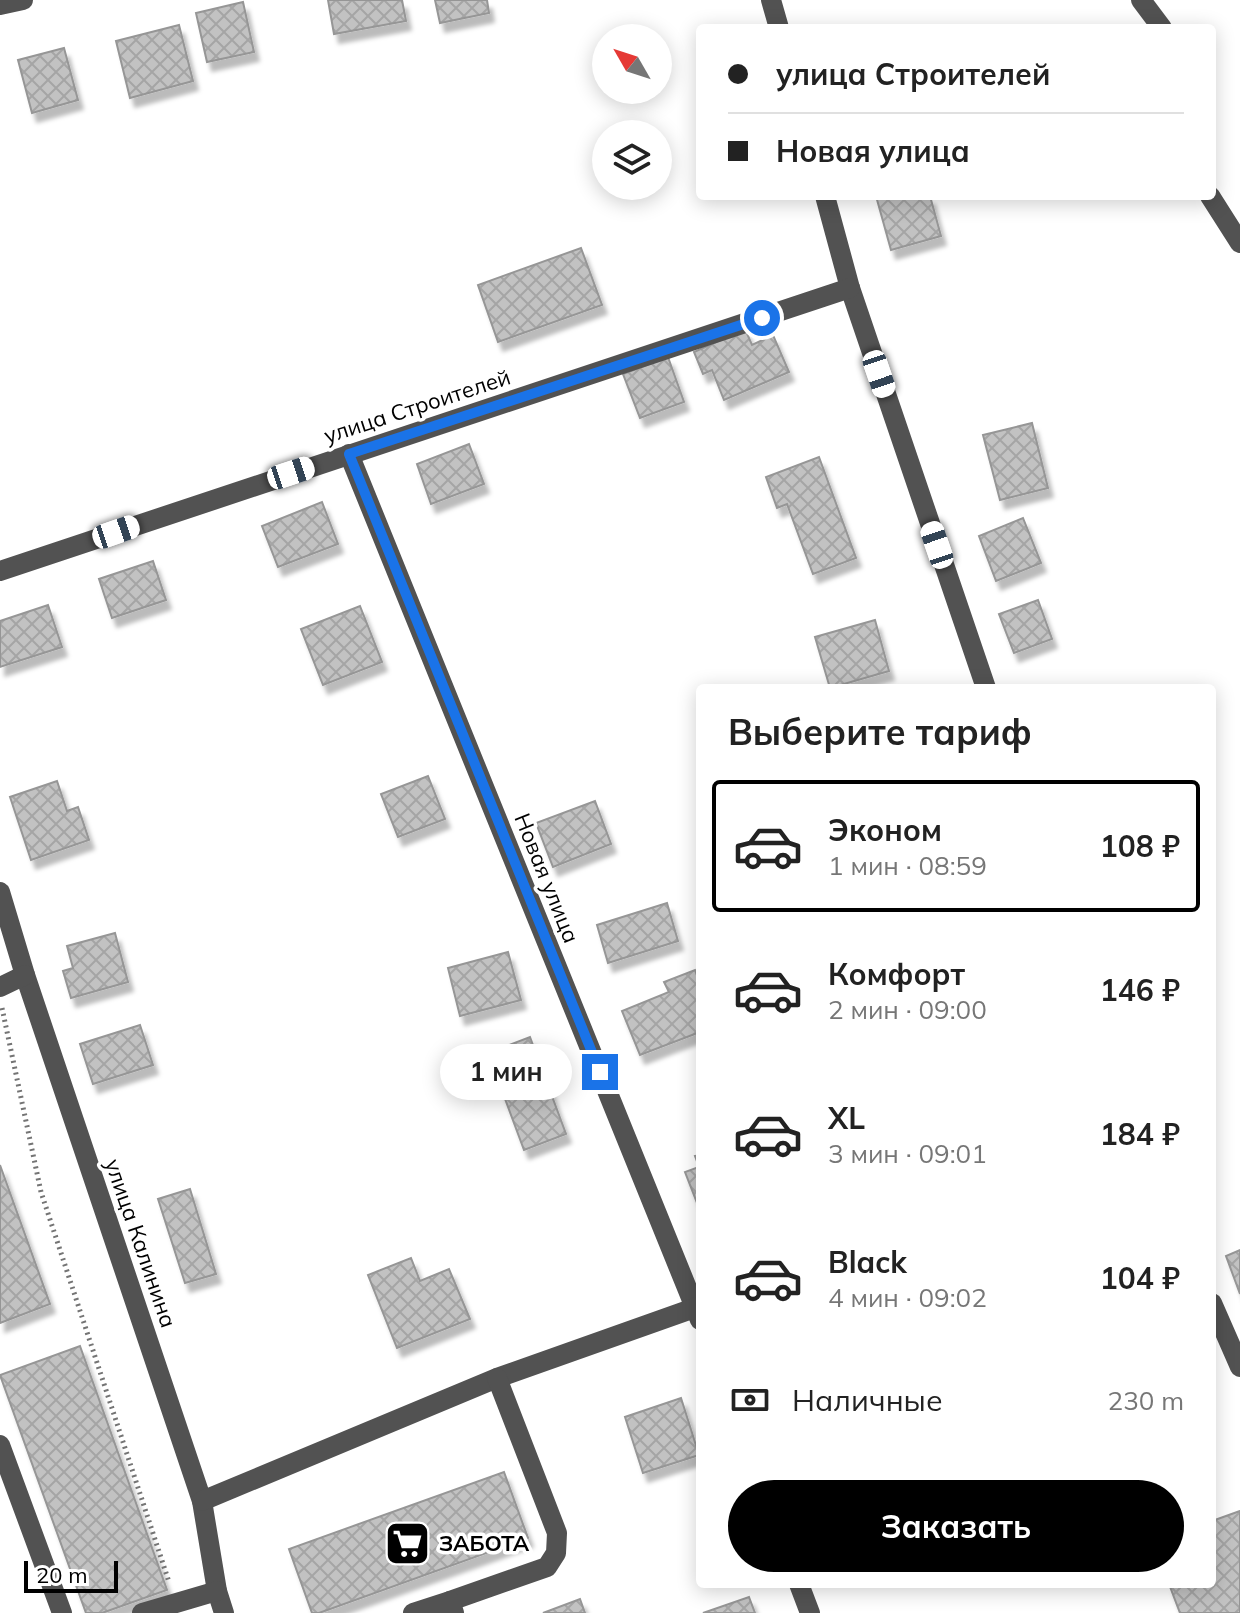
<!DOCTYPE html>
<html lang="ru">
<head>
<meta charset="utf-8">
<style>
  body { margin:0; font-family:Mulish,sans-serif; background:#f6f6f6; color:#222; height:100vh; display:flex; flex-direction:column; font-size:30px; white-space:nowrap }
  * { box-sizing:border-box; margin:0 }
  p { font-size:26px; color:#767676 }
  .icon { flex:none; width:44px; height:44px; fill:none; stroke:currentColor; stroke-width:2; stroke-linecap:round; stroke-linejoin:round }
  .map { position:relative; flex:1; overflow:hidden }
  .drawer { position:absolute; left:696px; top:684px; width:520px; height:904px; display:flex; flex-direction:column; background:#fff; border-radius:8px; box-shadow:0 4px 20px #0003 }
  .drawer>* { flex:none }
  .top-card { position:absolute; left:696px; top:24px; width:520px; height:176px; border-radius:8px; box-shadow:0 4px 20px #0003; display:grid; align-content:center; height:176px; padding:0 32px; background:#fff }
  .needle { width:52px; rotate:309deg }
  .fabs { position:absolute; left:592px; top:24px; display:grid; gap:16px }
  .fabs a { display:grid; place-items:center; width:80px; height:80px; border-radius:50%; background:#fff; box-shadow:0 4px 20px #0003; font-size:40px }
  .scale { position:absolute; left:24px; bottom:20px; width:94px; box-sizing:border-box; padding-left:8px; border:4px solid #000; border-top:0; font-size:22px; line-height:28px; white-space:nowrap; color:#000; -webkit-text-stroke:6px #fff; paint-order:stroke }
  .end { position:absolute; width:36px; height:36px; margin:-18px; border:10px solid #1a73e8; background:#fff; box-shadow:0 0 0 4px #fff }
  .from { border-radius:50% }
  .bubble { position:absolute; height:56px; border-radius:28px; background:#fff; box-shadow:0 4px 20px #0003; font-size:26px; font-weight:700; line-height:56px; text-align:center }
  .car { position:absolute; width:24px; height:48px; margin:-24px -12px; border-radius:10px; box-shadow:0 0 6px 2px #0007; background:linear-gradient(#fff 24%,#345 0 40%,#fff 0 76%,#345 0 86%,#fff 0) }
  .top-card b { display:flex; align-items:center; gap:28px; height:76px; font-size:30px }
  .top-card b+b { border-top:2px solid #e0e0e0 }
  .top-card i { width:20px; height:20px; background:#222 }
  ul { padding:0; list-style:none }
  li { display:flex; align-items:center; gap:24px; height:132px; margin:0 16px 12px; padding:0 16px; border:4px solid transparent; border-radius:8px }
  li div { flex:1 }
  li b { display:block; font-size:30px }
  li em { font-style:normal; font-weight:700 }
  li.active { border-color:#000 }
  li>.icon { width:72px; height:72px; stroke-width:1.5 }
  h2 { padding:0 32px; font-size:36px; line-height:96px }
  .pay { display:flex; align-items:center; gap:20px; height:88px; padding:0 32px; font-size:30px }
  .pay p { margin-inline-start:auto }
  .primary-button { display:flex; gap:16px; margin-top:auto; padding:16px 32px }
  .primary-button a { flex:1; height:92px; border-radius:48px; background:#000; color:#fff; font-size:32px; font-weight:700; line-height:92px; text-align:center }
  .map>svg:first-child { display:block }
  .building { fill:url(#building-cross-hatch); stroke:#969696; stroke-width:2; filter:url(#shadow) }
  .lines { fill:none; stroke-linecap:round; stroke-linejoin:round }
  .path { stroke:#747474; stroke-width:5; stroke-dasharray:2 4; stroke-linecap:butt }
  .minor { stroke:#525252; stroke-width:20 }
  .route { stroke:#1a73e8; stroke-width:10 }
  .labels { text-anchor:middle; stroke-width:7; stroke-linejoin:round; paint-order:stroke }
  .street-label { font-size:22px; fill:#000; stroke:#fff }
  .poi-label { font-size:22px; font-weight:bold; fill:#000; stroke:#fff; text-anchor:start }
</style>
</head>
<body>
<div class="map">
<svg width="1240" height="1613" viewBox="0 0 1240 1613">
  <defs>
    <pattern id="building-cross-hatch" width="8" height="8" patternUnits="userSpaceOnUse" patternTransform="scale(2)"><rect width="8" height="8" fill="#c2c2c2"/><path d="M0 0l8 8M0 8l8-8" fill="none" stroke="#a5a5a5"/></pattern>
    <filter id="shadow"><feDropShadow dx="5" dy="9" stdDeviation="2" flood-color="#0004"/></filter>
  </defs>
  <rect width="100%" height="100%" fill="#fff"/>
  <g class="building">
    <polygon points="328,0 402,0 406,21 334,34"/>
    <polygon points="435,0 487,0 489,13 440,23"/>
    <polygon points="243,2 254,52 207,62 196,13"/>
    <polygon points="179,25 193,81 130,98 116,41"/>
    <polygon points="64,48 78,100 32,113 18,60"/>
    <polygon points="876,196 930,196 941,236 891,250"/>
    <polygon points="581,248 602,305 498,342 478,285"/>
    <polygon points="745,329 752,345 773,335 789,372 724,400 712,370 703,374 694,352"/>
    <polygon points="668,357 684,402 640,418 623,374"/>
    <polygon points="1032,423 1048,488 1000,500 983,435"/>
    <polygon points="469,444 484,484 431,504 417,464"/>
    <polygon points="819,457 856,558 813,574 787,504 777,508 766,477"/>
    <polygon points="322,502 338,544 278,567 262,526"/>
    <polygon points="1023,518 1041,563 996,581 979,536"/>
    <polygon points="153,561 166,600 112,618 99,579"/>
    <polygon points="1038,600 1052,639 1014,653 999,614"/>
    <polygon points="48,605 62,647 0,667 0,621"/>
    <polygon points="360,606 382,662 323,685 301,629"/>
    <polygon points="875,620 889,671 830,688 815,637"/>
    <polygon points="428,776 445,819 398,837 381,794"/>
    <polygon points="57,781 67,811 78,807 89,840 31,860 10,797"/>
    <polygon points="595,801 611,844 553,867 536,823"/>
    <polygon points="667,903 678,941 608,963 597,925"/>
    <polygon points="115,933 128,982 71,998 63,971 73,968 67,946"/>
    <polygon points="508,952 521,1000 460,1016 448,968"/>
    <polygon points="695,970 700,984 700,1032 640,1055 622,1011 669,992 664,982"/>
    <polygon points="140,1025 153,1065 93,1084 80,1044"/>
    <polygon points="530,1037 566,1134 524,1150 488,1053"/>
    <polygon points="700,1155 700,1208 699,1208 685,1172 699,1167 695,1156"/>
    <polygon points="0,1165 50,1304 0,1323"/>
    <polygon points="190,1189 216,1274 185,1283 158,1199"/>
    <polygon points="1240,1250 1240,1294 1226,1256"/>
    <polygon points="411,1258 420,1281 449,1269 470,1319 397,1348 368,1275"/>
    <polygon points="80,1346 167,1590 102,1613 86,1613 0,1375"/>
    <polygon points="681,1398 699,1455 643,1473 625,1417"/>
    <polygon points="504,1472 528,1538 319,1613 312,1613 289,1549"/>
    <polygon points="1240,1511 1240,1613 1180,1613 1169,1584 1212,1584 1212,1521"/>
    <polygon points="749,1597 755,1613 703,1613"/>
    <polygon points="580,1599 585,1613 543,1613"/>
  </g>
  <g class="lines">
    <polyline class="path" points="2,1008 41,1192 169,1582"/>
    <g class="minor">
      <polyline points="771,0 779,28"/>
      <polyline points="1141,0 1162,28"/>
      <polyline points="0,5 23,0"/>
      <polyline points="825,196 850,288 986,688"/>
      <polyline points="1210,196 1240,243"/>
      <polyline points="349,454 700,1320"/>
      <polyline points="0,571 850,288"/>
      <polyline points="0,892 25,975 202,1501 217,1591 224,1613"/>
      <polyline points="0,987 25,975"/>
      <polyline points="1212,1303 1240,1367"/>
      <polyline points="0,1445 62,1613"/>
      <polyline points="202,1501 497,1378 700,1306"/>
      <polyline points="799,1584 810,1613"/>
      <polyline points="450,1601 547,1567 556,1553 557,1533 497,1378"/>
      <polyline points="142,1613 217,1591"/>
      <polyline points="413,1613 450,1601 454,1613"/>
    </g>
  </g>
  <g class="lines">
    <polyline class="route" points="600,1072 349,454 762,318"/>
  </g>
  <defs>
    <symbol id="supermarket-square" viewBox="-11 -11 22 22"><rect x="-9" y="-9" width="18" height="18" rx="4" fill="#000" stroke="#fff"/><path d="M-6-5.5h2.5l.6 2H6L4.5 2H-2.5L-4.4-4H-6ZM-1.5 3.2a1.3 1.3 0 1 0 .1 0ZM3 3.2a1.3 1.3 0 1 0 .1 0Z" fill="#fff"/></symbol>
  </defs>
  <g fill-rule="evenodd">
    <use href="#supermarket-square" x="382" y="1518" width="51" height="51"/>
  </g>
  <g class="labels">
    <g class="street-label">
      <text transform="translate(417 406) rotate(-18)" y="8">улица Строителей</text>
      <text transform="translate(547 878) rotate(68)" y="8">Новая улица</text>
      <text transform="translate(141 1243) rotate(71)" y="8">улица Калинина</text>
    </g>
    <g class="poi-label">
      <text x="439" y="1551">ЗАБОТА</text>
    </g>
  </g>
</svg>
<div class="fabs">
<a><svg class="needle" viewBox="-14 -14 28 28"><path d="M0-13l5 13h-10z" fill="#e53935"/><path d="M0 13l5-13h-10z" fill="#767676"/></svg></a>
<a><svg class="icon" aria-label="layers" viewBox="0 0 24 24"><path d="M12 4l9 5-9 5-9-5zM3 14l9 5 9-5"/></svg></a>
</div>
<div class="scale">20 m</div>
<i class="end from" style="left:762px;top:318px"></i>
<i class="end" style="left:600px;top:1072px"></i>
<div class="bubble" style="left:440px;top:1044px;width:132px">1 мин</div>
<i class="car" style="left:879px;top:374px;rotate:161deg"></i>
<i class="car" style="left:291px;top:473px;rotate:72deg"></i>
<i class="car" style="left:116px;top:532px;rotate:71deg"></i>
<i class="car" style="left:937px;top:545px;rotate:341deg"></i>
<div class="top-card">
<b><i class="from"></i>улица Строителей</b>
<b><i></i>Новая улица</b>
</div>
<section class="drawer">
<h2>Выберите тариф</h2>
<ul>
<li class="active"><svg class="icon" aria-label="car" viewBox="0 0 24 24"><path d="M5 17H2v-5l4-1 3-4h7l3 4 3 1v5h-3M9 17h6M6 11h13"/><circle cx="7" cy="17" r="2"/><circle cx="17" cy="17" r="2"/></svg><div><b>Эконом</b><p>1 мин · 08:59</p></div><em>108 ₽</em></li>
<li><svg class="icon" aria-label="car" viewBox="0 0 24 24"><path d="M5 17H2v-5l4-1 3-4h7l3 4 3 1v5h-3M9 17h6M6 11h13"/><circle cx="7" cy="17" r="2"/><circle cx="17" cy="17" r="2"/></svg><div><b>Комфорт</b><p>2 мин · 09:00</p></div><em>146 ₽</em></li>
<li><svg class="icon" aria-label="car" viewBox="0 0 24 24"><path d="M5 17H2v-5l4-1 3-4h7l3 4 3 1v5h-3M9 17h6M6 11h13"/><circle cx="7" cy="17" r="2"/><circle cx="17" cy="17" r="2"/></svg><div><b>XL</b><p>3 мин · 09:01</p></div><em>184 ₽</em></li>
<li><svg class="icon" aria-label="car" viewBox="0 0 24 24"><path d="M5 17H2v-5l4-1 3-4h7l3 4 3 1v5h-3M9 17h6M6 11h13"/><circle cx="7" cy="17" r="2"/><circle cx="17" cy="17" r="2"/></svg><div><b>Black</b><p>4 мин · 09:02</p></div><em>104 ₽</em></li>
</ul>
<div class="pay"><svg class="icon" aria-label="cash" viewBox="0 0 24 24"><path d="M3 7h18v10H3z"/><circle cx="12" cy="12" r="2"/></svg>Наличные<p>230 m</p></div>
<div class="primary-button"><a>Заказать</a></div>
</section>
</div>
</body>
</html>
